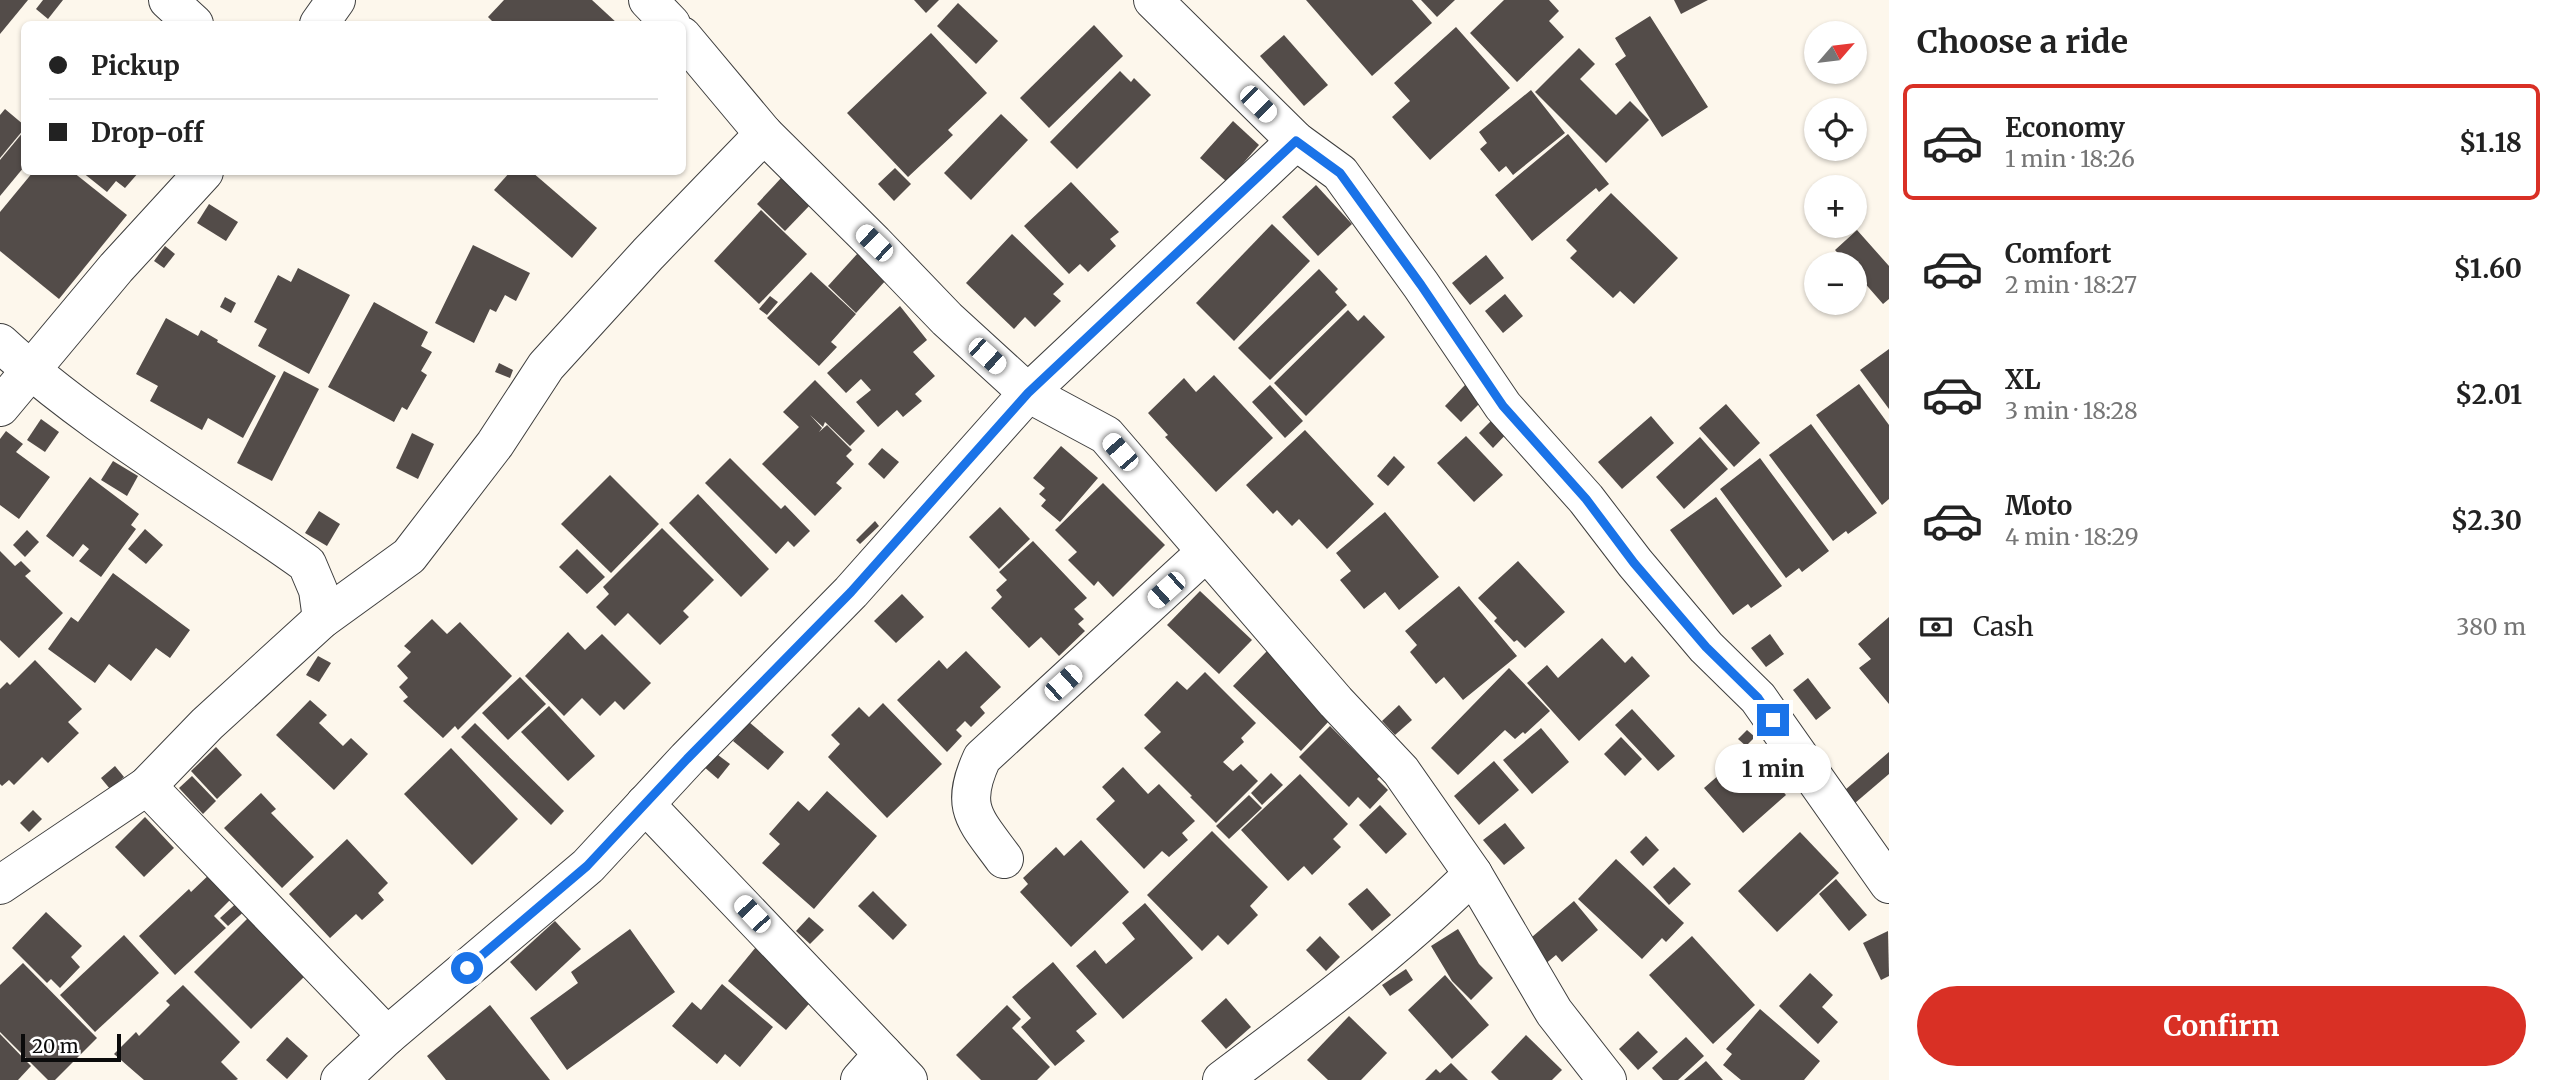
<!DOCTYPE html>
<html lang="en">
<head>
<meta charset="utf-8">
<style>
  body { margin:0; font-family:Merriweather,serif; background:#f2f2f2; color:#222; height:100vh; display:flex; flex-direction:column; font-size:26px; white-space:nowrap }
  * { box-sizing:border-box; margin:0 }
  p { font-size:23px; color:#767676 }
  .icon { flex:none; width:38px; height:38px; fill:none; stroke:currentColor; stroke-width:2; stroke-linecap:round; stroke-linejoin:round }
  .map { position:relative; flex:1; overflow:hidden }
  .side { display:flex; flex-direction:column; background:#fff; width:665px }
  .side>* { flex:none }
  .top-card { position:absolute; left:21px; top:21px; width:665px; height:154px; border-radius:10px; box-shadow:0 2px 5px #0004; display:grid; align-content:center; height:154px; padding:0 28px; background:#fff }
  .needle { width:46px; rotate:62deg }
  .fabs { position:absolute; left:1804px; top:21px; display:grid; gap:14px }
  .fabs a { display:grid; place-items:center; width:63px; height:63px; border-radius:50%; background:#fff; box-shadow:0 2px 5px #0004; font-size:35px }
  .scale { position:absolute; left:21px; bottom:18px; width:100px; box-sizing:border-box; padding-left:7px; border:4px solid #0b0b0b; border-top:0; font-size:19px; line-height:24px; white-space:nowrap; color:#0b0b0b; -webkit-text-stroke:5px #fff; paint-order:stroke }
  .end { position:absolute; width:32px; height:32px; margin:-16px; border:9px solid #1a73e8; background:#fff; box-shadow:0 0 0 4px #fff }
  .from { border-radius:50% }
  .bubble { position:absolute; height:49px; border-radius:24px; background:#fff; box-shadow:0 2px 5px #0004; font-size:23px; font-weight:700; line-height:49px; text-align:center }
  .car { position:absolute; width:21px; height:42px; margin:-21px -10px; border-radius:9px; box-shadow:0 0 5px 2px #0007; background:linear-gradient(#fff 24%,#345 0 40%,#fff 0 76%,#345 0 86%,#fff 0) }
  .top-card b { display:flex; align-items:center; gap:24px; height:66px; font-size:26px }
  .top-card b+b { border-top:2px solid #e0e0e0 }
  .top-card i { width:18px; height:18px; background:#222 }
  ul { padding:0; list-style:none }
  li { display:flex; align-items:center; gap:21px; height:116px; margin:0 14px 10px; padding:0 14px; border:4px solid transparent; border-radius:10px }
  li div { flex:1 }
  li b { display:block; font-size:26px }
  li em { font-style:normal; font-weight:700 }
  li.current { border-color:#d93025 }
  li>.icon { width:63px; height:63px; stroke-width:1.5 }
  h2 { padding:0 28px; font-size:32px; line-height:84px }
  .pay { display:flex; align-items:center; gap:18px; height:77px; padding:0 28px; font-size:26px }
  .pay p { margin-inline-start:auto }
  .primary-button { display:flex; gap:14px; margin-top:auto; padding:14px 28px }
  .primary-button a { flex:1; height:80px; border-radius:42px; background:#d93025; color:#fff; font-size:28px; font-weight:700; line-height:80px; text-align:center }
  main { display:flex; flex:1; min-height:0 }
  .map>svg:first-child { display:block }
  .building { fill:#534c49 }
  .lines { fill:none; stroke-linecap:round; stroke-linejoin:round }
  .minor-casing { stroke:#3e3e3e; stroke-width:40 }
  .minor { stroke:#fff; stroke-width:38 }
  .route { stroke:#1a73e8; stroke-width:9 }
</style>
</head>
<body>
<main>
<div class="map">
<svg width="1889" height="1080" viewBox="0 0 1889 1080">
  <rect width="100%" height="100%" fill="#fdf7ec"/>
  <g class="building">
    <polygon points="0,0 28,0 0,34"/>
    <polygon points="43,0 63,0 48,19 36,9"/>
    <polygon points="504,0 592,0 618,24 495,24 488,17"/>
    <polygon points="914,0 939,0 926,13"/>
    <polygon points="1306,0 1412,0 1432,23 1372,76"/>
    <polygon points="1421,0 1455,0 1437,17"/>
    <polygon points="1504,0 1549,0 1559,11 1549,21 1564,37 1517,82 1470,33"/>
    <polygon points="1674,0 1708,0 1681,14"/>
    <polygon points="958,3 998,41 976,64 937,26"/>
    <polygon points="1650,16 1708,107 1662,137 1615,64 1626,56 1615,38"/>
    <polygon points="1094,25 1123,56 1049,128 1020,98"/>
    <polygon points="1456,27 1510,88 1430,160 1392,117 1410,101 1394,83"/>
    <polygon points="931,33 987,93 948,130 953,135 908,177 847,113"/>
    <polygon points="1284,35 1328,85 1304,106 1260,56"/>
    <polygon points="1579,48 1595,64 1580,79 1616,115 1630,101 1649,120 1606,163 1535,92"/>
    <polygon points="1120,71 1131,82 1134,78 1151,95 1077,169 1050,142"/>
    <polygon points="1531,90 1565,133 1513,175 1506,166 1499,172 1480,149 1487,143 1479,132"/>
    <polygon points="5,109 24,125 24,129 0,158 0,115"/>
    <polygon points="1001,114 1028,140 971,200 944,173"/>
    <polygon points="1233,121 1259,145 1227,182 1200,158"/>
    <polygon points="24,131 24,167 0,196 0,160"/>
    <polygon points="1568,134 1609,184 1599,192 1596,188 1532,241 1495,195"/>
    <polygon points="895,168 911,184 894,201 878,184"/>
    <polygon points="33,172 73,172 127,215 59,299 0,251 0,212"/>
    <polygon points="82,172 139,172 125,188 116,181 107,192"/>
    <polygon points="510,172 532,172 597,228 572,258 494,190"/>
    <polygon points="783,176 812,203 785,231 757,204"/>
    <polygon points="1071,182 1119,232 1110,239 1116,246 1088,272 1080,264 1069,274 1024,226"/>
    <polygon points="1316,185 1352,224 1318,256 1282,217"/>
    <polygon points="1611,193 1678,258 1634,304 1620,291 1613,298 1570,258 1577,251 1566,240"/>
    <polygon points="209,204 238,222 226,241 197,223"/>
    <polygon points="761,210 807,254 759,304 714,261"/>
    <polygon points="1272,224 1310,261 1234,341 1196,303"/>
    <polygon points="1857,230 1889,266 1889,299 1883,304 1855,272 1855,264 1848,264 1835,250"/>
    <polygon points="1012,234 1064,284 1053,294 1061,301 1035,327 1025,317 1014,329 966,283"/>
    <polygon points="473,245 530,273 516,301 505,295 496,312 490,309 474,343 435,323"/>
    <polygon points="165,246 175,254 164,268 154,261"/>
    <polygon points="858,253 887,279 856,313 828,286"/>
    <polygon points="1486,255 1504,278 1470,305 1452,283"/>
    <polygon points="298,268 350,295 309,374 258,346 267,329 254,322 278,275 291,282"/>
    <polygon points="1319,269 1338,289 1335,292 1347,305 1270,380 1238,348"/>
    <polygon points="811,272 856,314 831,342 837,347 819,366 767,318"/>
    <polygon points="1505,294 1523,316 1503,333 1485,311"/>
    <polygon points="770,296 778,302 767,315 759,309"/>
    <polygon points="225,297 236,303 231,313 220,307"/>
    <polygon points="374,302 428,332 421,346 432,352 421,371 427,375 407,410 402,407 394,422 328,387"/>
    <polygon points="900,306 927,340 913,352 935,376 915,394 922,401 903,417 897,410 878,427 856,402 871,390 861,379 846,393 827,373"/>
    <polygon points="1348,310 1358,321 1364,315 1385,337 1306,416 1274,383"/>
    <polygon points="166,318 198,336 201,330 218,340 217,342 276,376 243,438 208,418 202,430 150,401 158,386 136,374"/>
    <polygon points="1889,349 1889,409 1860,370"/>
    <polygon points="499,363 513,370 510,378 495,372"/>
    <polygon points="284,371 319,389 272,481 237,463"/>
    <polygon points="1214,375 1273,438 1216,492 1165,437 1168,435 1148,413 1184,378 1196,392"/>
    <polygon points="815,380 865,431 850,446 825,422 823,427 810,415 822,428 819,432 827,425 852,450 846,456 854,464 836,483 842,488 815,516 762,464 799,427 783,412"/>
    <polygon points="1859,384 1889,425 1889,499 1882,505 1816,415"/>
    <polygon points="1270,385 1303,421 1285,438 1252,402"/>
    <polygon points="1465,385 1482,401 1461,422 1445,406"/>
    <polygon points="1726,404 1760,443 1734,467 1699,428"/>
    <polygon points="1497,415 1511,429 1493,448 1479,433"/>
    <polygon points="1651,416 1674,443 1622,489 1598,462"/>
    <polygon points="41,419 59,432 45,452 27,440"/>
    <polygon points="1811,424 1877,513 1848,534 1846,531 1833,541 1769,455"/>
    <polygon points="1305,430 1374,504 1327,549 1299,519 1292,526 1277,510 1273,514 1246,485"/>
    <polygon points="6,431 23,444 16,452 50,477 19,519 0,505 0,439"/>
    <polygon points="412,433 434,444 418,479 396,468"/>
    <polygon points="1466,436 1503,475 1474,502 1437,463"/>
    <polygon points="1700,437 1728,469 1684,509 1656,477"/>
    <polygon points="1061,446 1098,478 1060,522 1041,506 1046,500 1039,494 1045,488 1033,478"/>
    <polygon points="882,448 899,462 884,479 868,464"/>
    <polygon points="1394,456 1405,467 1388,486 1377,476"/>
    <polygon points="730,458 781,509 785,505 810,531 794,547 788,541 776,554 705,483"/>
    <polygon points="1760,458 1829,551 1802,572 1799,568 1786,578 1720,489"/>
    <polygon points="113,461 138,476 127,496 101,480"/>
    <polygon points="610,475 659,524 611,573 561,524"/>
    <polygon points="90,477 139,514 131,525 136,529 101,577 79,561 89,549 83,544 73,557 46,536"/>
    <polygon points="1103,483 1165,545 1113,597 1098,581 1094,586 1068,560 1077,552 1055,530"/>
    <polygon points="698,494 769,569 741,597 669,523"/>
    <polygon points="1716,497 1782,586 1751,608 1748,604 1733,615 1670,530"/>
    <polygon points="1000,507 1030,539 999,569 969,537"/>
    <polygon points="319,511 340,524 327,546 305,533"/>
    <polygon points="1385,512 1439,577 1399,610 1385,592 1364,609 1340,580 1351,571 1336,553"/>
    <polygon points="875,521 879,526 860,544 856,540"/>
    <polygon points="662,528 714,580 683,611 689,617 660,645 628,613 615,626 596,607 609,594 603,587"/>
    <polygon points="145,529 163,545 146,564 128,549"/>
    <polygon points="27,530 39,542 25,557 13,545"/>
    <polygon points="1033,541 1087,598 1074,609 1084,619 1078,624 1085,631 1059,656 1041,637 1029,648 991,608 1002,597 996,590 1007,580 999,572"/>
    <polygon points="577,549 605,577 587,594 559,567"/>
    <polygon points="0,551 15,566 21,561 31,571 25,576 63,613 19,658 0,640"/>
    <polygon points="1518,561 1565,612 1525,648 1517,640 1514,642 1494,621 1497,618 1478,598"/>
    <polygon points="113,573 190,630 170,658 156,648 131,681 109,664 95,683 48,649 71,617 78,622"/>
    <polygon points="1459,586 1517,656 1463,700 1444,677 1436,684 1410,652 1417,645 1405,631"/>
    <polygon points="1200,591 1252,640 1219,674 1167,625"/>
    <polygon points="902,594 924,617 896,643 874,621"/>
    <polygon points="1889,617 1889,704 1859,668 1871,659 1858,644"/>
    <polygon points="432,619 447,634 460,622 512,676 458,730 455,726 443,738 403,701 408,697 399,687 408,678 397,666 411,652 404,646"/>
    <polygon points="568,632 585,650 602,634 651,683 624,710 615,701 600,716 582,698 564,716 525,676"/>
    <polygon points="1770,634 1784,654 1766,667 1751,648"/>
    <polygon points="1602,638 1625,663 1632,656 1650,676 1579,741 1527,683 1547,665 1558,678"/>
    <polygon points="966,651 1001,687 980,707 985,713 971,727 965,721 956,730 962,736 947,752 897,700 939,660 947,669"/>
    <polygon points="1267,651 1317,700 1313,705 1329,721 1301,751 1233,686"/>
    <polygon points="318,656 331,663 319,682 306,675"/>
    <polygon points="35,660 82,709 68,722 79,733 48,763 42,757 14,785 9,780 2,786 0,784 0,689 7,682 10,685"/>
    <polygon points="1509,668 1550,711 1525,734 1523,732 1515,739 1505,730 1458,775 1431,748"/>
    <polygon points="1205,672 1256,723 1241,738 1244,742 1223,762 1233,771 1241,764 1258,781 1216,823 1190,797 1192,796 1144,748 1161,732 1144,715 1177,681 1187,690"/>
    <polygon points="520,677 546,704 508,740 482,713"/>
    <polygon points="1808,678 1831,708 1816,720 1793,690"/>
    <polygon points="310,700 327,715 319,723 343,746 351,738 368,754 334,790 276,735"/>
    <polygon points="883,703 942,764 887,818 828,757 840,744 831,735 859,707 869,717"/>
    <polygon points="1399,705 1412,720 1395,735 1382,721"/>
    <polygon points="549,706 595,756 568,781 521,732"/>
    <polygon points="1632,709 1675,756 1658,771 1615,725"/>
    <polygon points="749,722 784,752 768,770 733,741"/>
    <polygon points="475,723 564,811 551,825 461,737"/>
    <polygon points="1330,726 1380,776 1377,779 1388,790 1370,809 1358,797 1349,807 1299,757"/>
    <polygon points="1541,728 1569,762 1532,794 1503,760"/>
    <polygon points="1747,730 1755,737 1746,746 1738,739"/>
    <polygon points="1621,737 1642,759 1625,776 1604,754"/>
    <polygon points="216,747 242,775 217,799 191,771"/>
    <polygon points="451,748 518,819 472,865 404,794"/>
    <polygon points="714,752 730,764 718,779 703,766"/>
    <polygon points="1889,752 1889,774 1855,803 1845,790"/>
    <polygon points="1744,753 1758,769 1761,766 1786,795 1743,833 1704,788"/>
    <polygon points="1494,761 1519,790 1479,825 1454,796"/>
    <polygon points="115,766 124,777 110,789 101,778"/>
    <polygon points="1123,767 1148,794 1159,784 1195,821 1182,833 1188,840 1169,857 1162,851 1144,869 1096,819 1115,801 1102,787"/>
    <polygon points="1271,773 1283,785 1262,805 1251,793"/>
    <polygon points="1300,774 1348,824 1333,839 1341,847 1312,875 1304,866 1288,881 1241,830"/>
    <polygon points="192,776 216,801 203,814 179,788"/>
    <polygon points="827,791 877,836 814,909 762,863 780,844 769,834 798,801 809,811"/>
    <polygon points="261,793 276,809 271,813 314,857 282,888 224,828"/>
    <polygon points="1249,795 1262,808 1229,839 1216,826"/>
    <polygon points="1380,805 1407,834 1386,854 1359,825"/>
    <polygon points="33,810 42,819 29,832 20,823"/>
    <polygon points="145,817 174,848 144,877 115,847"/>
    <polygon points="1505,823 1525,848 1504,865 1483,840"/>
    <polygon points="1212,831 1268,887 1250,906 1258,915 1228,945 1218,935 1202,951 1147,895"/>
    <polygon points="1800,832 1839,873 1777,932 1738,891"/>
    <polygon points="1646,836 1659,850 1643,866 1630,852"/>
    <polygon points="347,839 388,883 378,893 384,900 362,920 356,914 330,938 289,894"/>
    <polygon points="1081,840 1129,892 1071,947 1020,892 1028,884 1023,878 1056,847 1064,856"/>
    <polygon points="1616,859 1684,923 1666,942 1662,938 1642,959 1578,899"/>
    <polygon points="1674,867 1691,884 1669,905 1653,887"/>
    <polygon points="213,871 235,895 214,916 226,928 175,975 139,936 189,889 191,892"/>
    <polygon points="1836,879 1867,915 1849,931 1819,894"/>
    <polygon points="1367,888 1391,915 1372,931 1348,904"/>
    <polygon points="873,891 907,925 893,940 858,906"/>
    <polygon points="241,899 249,907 228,926 220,918"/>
    <polygon points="1574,901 1598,930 1562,962 1556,955 1544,965 1525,943"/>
    <polygon points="1145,903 1193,958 1123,1019 1076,966 1095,950 1106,964 1135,939 1122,923"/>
    <polygon points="46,912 82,946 71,957 80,967 60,988 51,979 47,983 12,948"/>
    <polygon points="809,917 824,930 810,944 796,931"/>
    <polygon points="248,918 305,976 251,1029 194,972"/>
    <polygon points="555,921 581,949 536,991 510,962"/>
    <polygon points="630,929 675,992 567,1070 530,1018 578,983 571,972"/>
    <polygon points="1458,929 1479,964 1493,978 1471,1000 1452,981 1431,946"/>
    <polygon points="1888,931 1889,976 1881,980 1863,943"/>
    <polygon points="124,935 159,973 95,1032 60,995"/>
    <polygon points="1320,936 1340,957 1326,971 1306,950"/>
    <polygon points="1692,936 1755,1005 1713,1044 1649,975"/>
    <polygon points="756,947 815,997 786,1030 728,981"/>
    <polygon points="1053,962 1097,1014 1076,1031 1085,1041 1055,1066 1021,1027 1031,1018 1012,997"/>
    <polygon points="23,963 97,1038 55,1080 48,1080 0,1032 0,985"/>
    <polygon points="1406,969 1413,980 1390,996 1382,985"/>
    <polygon points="1810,973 1833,995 1822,1007 1838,1022 1818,1044 1779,1006"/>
    <polygon points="1445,975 1489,1025 1452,1059 1408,1010"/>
    <polygon points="722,984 773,1027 740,1067 725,1054 717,1064 672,1026 692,1002 701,1010"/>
    <polygon points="183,985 240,1042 221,1062 238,1079 236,1080 144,1080 114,1054 136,1032 139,1036 170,1005 166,1001"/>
    <polygon points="1226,998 1251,1027 1226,1049 1201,1021"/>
    <polygon points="490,1005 550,1080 446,1080 427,1056"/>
    <polygon points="1007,1005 1021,1019 1012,1028 1050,1067 1037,1080 981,1080 956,1055"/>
    <polygon points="1760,1009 1820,1061 1804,1080 1741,1080 1723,1065 1732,1054 1726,1049"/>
    <polygon points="1349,1016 1387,1053 1361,1080 1328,1080 1307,1060"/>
    <polygon points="1638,1031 1658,1052 1638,1070 1619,1049"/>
    <polygon points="0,1034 31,1066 18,1080 0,1080"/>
    <polygon points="1526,1035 1562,1070 1552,1080 1499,1080 1491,1072"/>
    <polygon points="287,1037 308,1056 287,1079 266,1060"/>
    <polygon points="1686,1037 1704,1056 1678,1080 1663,1080 1652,1068"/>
    <polygon points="1706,1061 1723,1080 1684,1080"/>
    <polygon points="1451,1063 1468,1080 1425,1080 1436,1069 1440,1073"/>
  </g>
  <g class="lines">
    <defs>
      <g id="minor">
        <polyline points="168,0 194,24"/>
        <polyline points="648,0 671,24"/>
        <polyline points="1153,0 1296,141 1340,173 1421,285 1503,406 1586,499 1635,563 1706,647 1758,698 1889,884"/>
        <polyline points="319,24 336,0"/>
        <polyline points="682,36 764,134 874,243 947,319 1028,393 1106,435 1336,702 1401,771 1473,874 1554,1012 1607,1080"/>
        <path d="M0,343c93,86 204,147 307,221l11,26 4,29"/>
        <polyline points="0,407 116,268 204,172"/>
        <polyline points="147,786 387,1036"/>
        <polyline points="645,804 908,1080"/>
        <path d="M1004,859c-29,-40 -45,-51 -22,-101l224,-206"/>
        <polyline points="0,885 147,786 207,724 322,619 409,556 495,444 546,366 648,254 764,134"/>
        <polyline points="340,1080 387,1036 588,866 687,759 851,592 1028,393 1296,141"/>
        <polyline points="860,1080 883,1054"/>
        <path d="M1222,1080c87,-65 174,-130 251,-206"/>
      </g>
    </defs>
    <use href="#minor" class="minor-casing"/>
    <use href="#minor" class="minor"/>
  </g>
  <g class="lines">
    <polyline class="route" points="467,968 587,866 687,759 851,592 1028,393 1296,141 1340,173 1421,285 1503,406 1586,499 1634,563 1706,647 1758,698 1773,720"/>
  </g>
</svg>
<div class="fabs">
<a><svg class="needle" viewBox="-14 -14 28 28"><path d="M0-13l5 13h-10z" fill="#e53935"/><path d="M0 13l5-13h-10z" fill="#767676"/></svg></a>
<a><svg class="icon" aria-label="locate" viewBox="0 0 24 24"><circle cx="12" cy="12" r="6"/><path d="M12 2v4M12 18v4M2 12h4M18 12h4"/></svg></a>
<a>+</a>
<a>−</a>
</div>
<div class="scale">20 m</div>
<i class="end from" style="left:467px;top:968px"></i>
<i class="end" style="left:1773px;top:720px"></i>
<div class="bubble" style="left:1715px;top:744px;width:116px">1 min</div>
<i class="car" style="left:1258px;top:104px;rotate:135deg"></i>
<i class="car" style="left:874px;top:243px;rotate:314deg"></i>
<i class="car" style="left:987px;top:356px;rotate:132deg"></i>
<i class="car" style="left:1120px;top:452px;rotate:319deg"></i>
<i class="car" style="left:1166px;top:590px;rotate:228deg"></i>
<i class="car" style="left:1063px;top:683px;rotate:48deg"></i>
<i class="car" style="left:752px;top:914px;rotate:317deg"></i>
<div class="top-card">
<b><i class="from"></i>Pickup</b>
<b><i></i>Drop-off</b>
</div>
</div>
<section class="side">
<h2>Choose a ride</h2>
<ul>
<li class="current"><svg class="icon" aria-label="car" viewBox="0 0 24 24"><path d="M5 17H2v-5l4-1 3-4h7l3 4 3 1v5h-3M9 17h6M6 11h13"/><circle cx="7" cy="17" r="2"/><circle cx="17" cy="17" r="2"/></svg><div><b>Economy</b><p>1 min · 18:26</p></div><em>$1.18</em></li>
<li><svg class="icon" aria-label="car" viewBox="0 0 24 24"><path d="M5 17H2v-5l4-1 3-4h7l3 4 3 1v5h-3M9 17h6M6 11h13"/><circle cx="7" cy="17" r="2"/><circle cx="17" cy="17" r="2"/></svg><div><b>Comfort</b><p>2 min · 18:27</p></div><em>$1.60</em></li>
<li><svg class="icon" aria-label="car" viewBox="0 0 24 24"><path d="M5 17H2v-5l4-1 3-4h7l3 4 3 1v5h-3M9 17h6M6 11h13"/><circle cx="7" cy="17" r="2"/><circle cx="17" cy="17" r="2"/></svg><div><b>XL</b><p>3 min · 18:28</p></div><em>$2.01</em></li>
<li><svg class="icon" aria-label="car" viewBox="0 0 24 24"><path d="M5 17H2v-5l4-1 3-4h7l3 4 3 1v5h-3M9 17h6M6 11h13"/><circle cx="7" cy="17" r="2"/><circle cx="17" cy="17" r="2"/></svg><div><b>Moto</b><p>4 min · 18:29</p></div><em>$2.30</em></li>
</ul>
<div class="pay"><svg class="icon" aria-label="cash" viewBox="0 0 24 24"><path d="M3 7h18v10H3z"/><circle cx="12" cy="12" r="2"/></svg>Cash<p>380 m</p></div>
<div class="primary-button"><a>Confirm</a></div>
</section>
</main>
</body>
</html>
